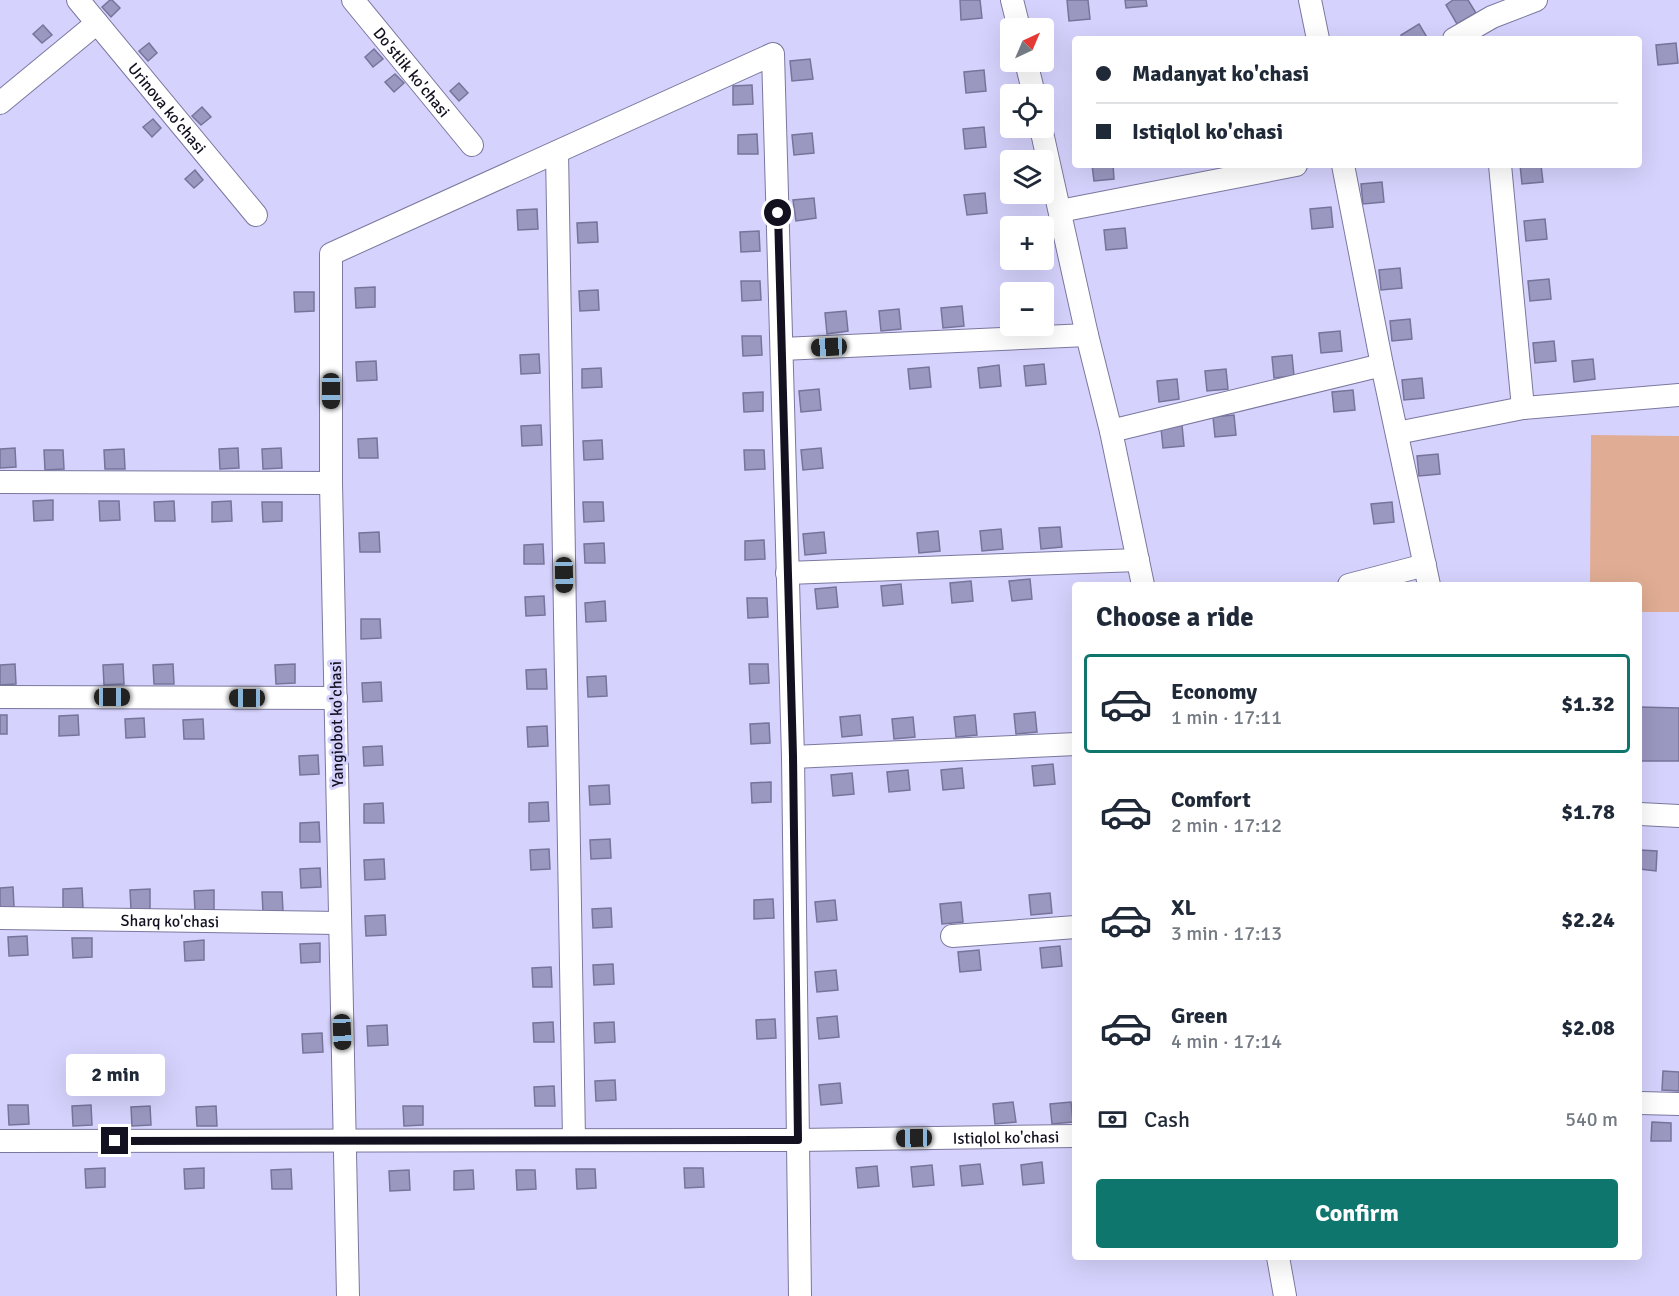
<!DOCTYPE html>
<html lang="en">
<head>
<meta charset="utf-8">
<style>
  body { margin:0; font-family:Signika,sans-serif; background:#f2f2f3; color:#1f2937; height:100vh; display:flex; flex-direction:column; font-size:22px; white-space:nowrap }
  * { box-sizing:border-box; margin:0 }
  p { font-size:20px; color:#747a83 }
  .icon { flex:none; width:33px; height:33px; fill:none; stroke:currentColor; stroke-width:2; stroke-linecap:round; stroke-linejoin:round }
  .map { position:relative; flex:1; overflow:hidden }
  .side { position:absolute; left:1072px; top:582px; width:570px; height:678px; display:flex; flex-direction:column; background:#fff; border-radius:6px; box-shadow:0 6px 24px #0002 }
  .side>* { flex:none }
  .hud { position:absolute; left:1072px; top:36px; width:570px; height:132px; border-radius:6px; box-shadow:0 6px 24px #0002; display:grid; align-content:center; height:132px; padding:0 24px; background:#fff }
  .needle { width:39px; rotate:44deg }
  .fabs { position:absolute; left:1000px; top:18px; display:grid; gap:12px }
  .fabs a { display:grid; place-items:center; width:54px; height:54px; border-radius:6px; background:#fff; box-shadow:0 6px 24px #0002; font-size:30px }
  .end { position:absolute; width:27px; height:27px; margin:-14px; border:8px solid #131120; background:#fff; box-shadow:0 0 0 3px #fff }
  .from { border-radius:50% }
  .bubble { position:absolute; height:42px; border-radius:6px; background:#fff; box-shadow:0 6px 24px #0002; font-size:20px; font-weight:800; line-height:42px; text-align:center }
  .car { position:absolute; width:18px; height:36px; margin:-18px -9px; border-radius:8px; box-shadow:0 0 4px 2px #0007; background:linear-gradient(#222 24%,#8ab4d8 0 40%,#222 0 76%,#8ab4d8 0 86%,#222 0) }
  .hud b { display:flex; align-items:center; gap:21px; height:57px; font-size:22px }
  .hud b+b { border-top:2px solid #e0e1e3 }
  .hud i { width:15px; height:15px; background:#1f2937 }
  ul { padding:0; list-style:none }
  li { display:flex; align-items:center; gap:18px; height:99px; margin:0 12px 9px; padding:0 12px; border:3px solid transparent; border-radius:6px }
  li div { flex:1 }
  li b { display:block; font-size:22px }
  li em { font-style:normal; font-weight:800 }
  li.selected { border-color:#0f766e }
  li>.icon { width:54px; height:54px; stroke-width:1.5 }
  h2 { padding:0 24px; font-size:27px; line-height:72px }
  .pay { display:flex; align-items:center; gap:15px; height:66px; padding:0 24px; font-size:22px }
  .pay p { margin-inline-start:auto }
  .primary-button { display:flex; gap:12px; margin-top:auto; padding:12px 24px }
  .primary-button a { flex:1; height:69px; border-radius:6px; background:#0f766e; color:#fff; font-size:24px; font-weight:800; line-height:69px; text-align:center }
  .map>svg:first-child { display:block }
  .green { fill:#e0ac93 }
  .building { fill:#9a98c0; stroke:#76749a; stroke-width:1.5 }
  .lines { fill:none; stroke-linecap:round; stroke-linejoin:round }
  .minor-casing { stroke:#7a789e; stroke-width:24 }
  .minor { stroke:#fff; stroke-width:22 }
  .route { stroke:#131120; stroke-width:8 }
  .labels { text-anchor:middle; stroke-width:6; stroke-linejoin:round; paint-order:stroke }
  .street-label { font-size:16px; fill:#131120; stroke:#d5d3fd }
</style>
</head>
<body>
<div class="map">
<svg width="1679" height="1296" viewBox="0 0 1679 1296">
  <rect width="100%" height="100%" fill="#d5d3fd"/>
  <polygon class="green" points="1591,435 1679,436 1679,612 1640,612 1640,585 1590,585"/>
  <g class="building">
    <polygon points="110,0 112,0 120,8 111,17 102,7"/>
    <polygon points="960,0 980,0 982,18 961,20"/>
    <polygon points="1067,0 1088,0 1090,19 1069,21"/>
    <polygon points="1125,0 1146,0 1147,6 1126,8"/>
    <polygon points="1453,0 1468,0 1476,13 1457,24 1446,5"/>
    <polygon points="1419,24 1428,39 1403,39 1401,35"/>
    <polygon points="43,25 52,35 42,43 33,34"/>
    <polygon points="149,43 157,53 148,61 139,51"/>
    <polygon points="1676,43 1678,63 1658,65 1656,45"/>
    <polygon points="374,49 383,59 373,67 365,57"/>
    <polygon points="810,59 813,79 792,81 790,61"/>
    <polygon points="984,70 986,91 966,93 964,72"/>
    <polygon points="395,74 404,83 394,92 385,82"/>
    <polygon points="459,83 468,93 459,101 450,91"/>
    <polygon points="752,85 753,104 733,105 733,86"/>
    <polygon points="202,107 211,117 201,125 192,116"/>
    <polygon points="153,119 161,128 152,137 143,127"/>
    <polygon points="984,127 986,147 965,149 963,129"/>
    <polygon points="812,133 814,153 794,155 792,135"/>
    <polygon points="757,134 758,154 738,154 738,135"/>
    <polygon points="1092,165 1113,165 1114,179 1094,181"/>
    <polygon points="1520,165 1541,165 1543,182 1522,184"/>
    <polygon points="195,170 203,180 194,188 185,179"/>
    <polygon points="1382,182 1384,202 1363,204 1361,184"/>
    <polygon points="985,193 987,213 967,215 964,195"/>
    <polygon points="814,198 816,218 796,221 793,200"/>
    <polygon points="1331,207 1333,227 1312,229 1310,209"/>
    <polygon points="537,209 538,229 518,230 517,210"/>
    <polygon points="1545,219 1547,239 1526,241 1524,221"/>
    <polygon points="597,222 598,242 578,243 577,223"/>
    <polygon points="1125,228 1127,248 1106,250 1104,230"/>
    <polygon points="759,231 760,251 741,252 740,232"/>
    <polygon points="1400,268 1402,288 1381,290 1379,270"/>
    <polygon points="1549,279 1551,299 1530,301 1528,281"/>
    <polygon points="741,281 760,281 761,300 742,301"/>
    <polygon points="375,287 375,307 356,308 355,288"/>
    <polygon points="598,290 599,310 580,311 579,291"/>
    <polygon points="294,292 314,292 314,311 295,312"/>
    <polygon points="962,306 964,326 943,328 941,308"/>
    <polygon points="1011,306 1011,326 1019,326 1005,327 1003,307"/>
    <polygon points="899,309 901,329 881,331 879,311"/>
    <polygon points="846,311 848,331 827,334 825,313"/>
    <polygon points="1410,319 1412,339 1392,341 1390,321"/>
    <polygon points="1340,331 1342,351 1321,353 1319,333"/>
    <polygon points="742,336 761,336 762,355 743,356"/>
    <polygon points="1554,341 1556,361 1535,363 1533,343"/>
    <polygon points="539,354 540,373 521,374 520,355"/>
    <polygon points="1292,355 1294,376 1274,378 1272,357"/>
    <polygon points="1593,359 1595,379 1574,382 1572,361"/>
    <polygon points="376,361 377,380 357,381 356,362"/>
    <polygon points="1044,364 1046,384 1026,386 1024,366"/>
    <polygon points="999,365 1001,386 980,388 978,368"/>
    <polygon points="929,367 931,387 910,389 908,369"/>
    <polygon points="601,368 602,387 582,388 582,369"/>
    <polygon points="1226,369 1228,389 1207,391 1205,371"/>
    <polygon points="1422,378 1424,398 1404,400 1402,380"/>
    <polygon points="1177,379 1179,399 1159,402 1157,381"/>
    <polygon points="819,389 821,410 801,412 799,391"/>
    <polygon points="1353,390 1355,410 1334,412 1332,392"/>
    <polygon points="763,392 763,411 744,412 743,393"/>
    <polygon points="1234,415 1236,435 1215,437 1213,417"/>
    <polygon points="541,425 542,445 522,446 521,426"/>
    <polygon points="1182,425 1184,446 1163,448 1161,428"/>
    <polygon points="377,438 378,458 359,458 358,439"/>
    <polygon points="602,440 603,459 584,460 583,441"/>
    <polygon points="15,448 16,467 0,468 0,449"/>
    <polygon points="238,448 239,468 220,469 219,449"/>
    <polygon points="281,448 282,468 263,469 262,449"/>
    <polygon points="821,448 823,468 803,470 801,450"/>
    <polygon points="124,449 125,469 105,469 104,450"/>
    <polygon points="44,450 63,450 64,469 45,470"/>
    <polygon points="744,450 764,450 765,469 745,470"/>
    <polygon points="1438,454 1440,474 1419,476 1417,456"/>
    <polygon points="53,500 53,520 34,521 33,501"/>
    <polygon points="99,501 119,501 120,520 100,521"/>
    <polygon points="174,501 175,521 155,521 154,502"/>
    <polygon points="231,501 232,521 212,522 212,502"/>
    <polygon points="262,502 282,502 282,521 263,522"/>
    <polygon points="583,502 603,502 604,521 584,522"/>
    <polygon points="1392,502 1394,522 1374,524 1371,504"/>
    <polygon points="1060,527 1062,547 1041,549 1039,528"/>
    <polygon points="1001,529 1003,549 982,551 980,531"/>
    <polygon points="938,531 940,551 919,553 917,533"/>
    <polygon points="379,532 380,552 360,552 359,533"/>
    <polygon points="824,532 826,553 805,555 803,534"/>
    <polygon points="764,540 765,559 745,560 745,541"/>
    <polygon points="604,543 605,563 585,563 584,544"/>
    <polygon points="543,544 544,564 524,564 524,545"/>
    <polygon points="1030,579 1032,599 1012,601 1009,581"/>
    <polygon points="971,581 973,601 952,603 950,583"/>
    <polygon points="901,584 903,604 883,606 881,586"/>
    <polygon points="836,587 838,607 817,609 815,589"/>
    <polygon points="544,596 545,615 526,616 525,597"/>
    <polygon points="747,598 767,598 768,617 748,618"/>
    <polygon points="605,601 606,621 586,622 585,603"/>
    <polygon points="361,619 380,619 381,638 361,639"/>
    <polygon points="15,664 16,684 0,685 0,665"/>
    <polygon points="123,664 124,684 104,685 103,665"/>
    <polygon points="173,664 174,684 154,684 153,665"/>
    <polygon points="295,664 295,683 276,684 275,665"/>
    <polygon points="749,664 768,664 769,683 750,684"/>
    <polygon points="546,669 547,689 527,689 526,670"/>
    <polygon points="606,676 607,696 588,697 587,677"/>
    <polygon points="381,682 382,701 363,702 362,683"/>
    <polygon points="1640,707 1679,708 1679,761 1640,761"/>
    <polygon points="1035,712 1037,732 1016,734 1014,714"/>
    <rect x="0" y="715" width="7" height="19"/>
    <polygon points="78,715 79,735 59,736 59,716"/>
    <polygon points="860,715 862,735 842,737 840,717"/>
    <polygon points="975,715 977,735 956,737 954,717"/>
    <polygon points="913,717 915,737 894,739 892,719"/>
    <polygon points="144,718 145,737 126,738 125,719"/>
    <polygon points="203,719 204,739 184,739 183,720"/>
    <polygon points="769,723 770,743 751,744 750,724"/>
    <polygon points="547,726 548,746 528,747 527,727"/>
    <polygon points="382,746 383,765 364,766 363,747"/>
    <polygon points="318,755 319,774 300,775 299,756"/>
    <polygon points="1053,764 1055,784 1034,786 1032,766"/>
    <polygon points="962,768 964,788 943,790 941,770"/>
    <polygon points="908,770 910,790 889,792 887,772"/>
    <polygon points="852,773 854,794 833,796 831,775"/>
    <polygon points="771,782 771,802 752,803 751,783"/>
    <polygon points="609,785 610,804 590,805 589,786"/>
    <polygon points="548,802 549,821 529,822 529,803"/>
    <polygon points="383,803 384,823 364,823 364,804"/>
    <polygon points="319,822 320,842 300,842 300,823"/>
    <polygon points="610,839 611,858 591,859 590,840"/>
    <polygon points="549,849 550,869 531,870 530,850"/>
    <polygon points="1640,850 1657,851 1656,871 1640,869"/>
    <polygon points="384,859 385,879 365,880 364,860"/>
    <polygon points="320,868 321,887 301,888 300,869"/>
    <polygon points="13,887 14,907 0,907 0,888"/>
    <polygon points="82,888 83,908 63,909 63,889"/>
    <polygon points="150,889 150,909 131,910 130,890"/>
    <polygon points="214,890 214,910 195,911 194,891"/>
    <polygon points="262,892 282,892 283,911 263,912"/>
    <polygon points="1050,893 1052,913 1031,915 1029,895"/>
    <polygon points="773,899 774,918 754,919 754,900"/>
    <polygon points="835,900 837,920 817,922 815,902"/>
    <polygon points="961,902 963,922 942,924 940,904"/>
    <polygon points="611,908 612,927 593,928 592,909"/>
    <polygon points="385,915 386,935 366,936 365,916"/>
    <polygon points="27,936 28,955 9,956 8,937"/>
    <polygon points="72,938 92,938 92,957 73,958"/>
    <polygon points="204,940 204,960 185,961 184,942"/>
    <polygon points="320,943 320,962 301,963 300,944"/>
    <polygon points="1060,946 1062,966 1042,968 1040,948"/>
    <polygon points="979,950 981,970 960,972 958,952"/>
    <polygon points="613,964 614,984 594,985 593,965"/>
    <polygon points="551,967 552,987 533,987 532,968"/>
    <polygon points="836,970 838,990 817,992 815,972"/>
    <polygon points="837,1016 839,1037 819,1039 817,1018"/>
    <polygon points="775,1019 776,1038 757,1039 756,1020"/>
    <polygon points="553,1022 554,1042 534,1042 533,1023"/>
    <polygon points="614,1022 615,1042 595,1043 594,1023"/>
    <polygon points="387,1025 388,1045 368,1046 367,1026"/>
    <polygon points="322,1033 323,1052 303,1053 302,1034"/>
    <polygon points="1663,1071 1679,1072 1679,1091 1662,1090"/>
    <polygon points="615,1080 616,1100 596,1101 595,1081"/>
    <polygon points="840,1083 842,1103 821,1105 819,1085"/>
    <polygon points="554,1086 555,1106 535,1106 534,1087"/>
    <polygon points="1013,1102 1016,1122 995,1124 993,1104"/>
    <polygon points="1071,1102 1073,1122 1052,1124 1050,1104"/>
    <polygon points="8,1105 28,1105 29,1124 9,1125"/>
    <polygon points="91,1105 92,1125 73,1126 72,1106"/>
    <polygon points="150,1106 151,1125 132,1126 131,1107"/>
    <polygon points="216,1106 217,1126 197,1126 196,1107"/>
    <polygon points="403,1106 423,1106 423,1125 404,1126"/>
    <polygon points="1652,1122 1671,1123 1671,1141 1651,1141"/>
    <polygon points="1042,1162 1044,1183 1023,1185 1021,1165"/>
    <polygon points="980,1164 983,1184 962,1186 960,1166"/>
    <polygon points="932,1165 934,1185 913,1187 911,1167"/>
    <polygon points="877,1166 879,1186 858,1188 856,1168"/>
    <polygon points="105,1168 105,1187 86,1188 85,1169"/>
    <polygon points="204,1168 204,1188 185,1189 184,1169"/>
    <polygon points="684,1168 703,1168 704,1187 685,1188"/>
    <polygon points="291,1169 292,1189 272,1189 271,1170"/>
    <polygon points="576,1169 595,1169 596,1188 577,1189"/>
    <polygon points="409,1170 410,1190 390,1191 389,1171"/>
    <polygon points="473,1170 474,1189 454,1190 454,1171"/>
    <polygon points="516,1170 535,1170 536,1189 517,1190"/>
  </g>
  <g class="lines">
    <defs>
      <g id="minor">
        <path id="s1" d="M78,0l178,215"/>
        <path id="s2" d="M353,0l119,145"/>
        <polyline points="1012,0 1019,28"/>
        <polyline points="1310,0 1318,39"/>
        <polyline points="1454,39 1492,17 1536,0"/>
        <polyline points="1026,62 1034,94"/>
        <polyline points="0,103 97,23"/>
        <polyline points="1041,128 1087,335 1111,431 1143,585"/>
        <polyline points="557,152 574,1139"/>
        <polyline points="1343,165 1382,365 1429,585"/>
        <polyline points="1500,165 1523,408 1679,395"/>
        <polyline points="1060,211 1296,165"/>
        <polyline points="782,349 1087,335"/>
        <polyline points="1111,431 1382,365"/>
        <polyline points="1397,433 1523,408"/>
        <polyline points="0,482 331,483"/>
        <polyline points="787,573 1138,560"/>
        <polyline points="1349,585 1425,565"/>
        <polyline points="0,697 336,698"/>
        <polyline points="793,757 1076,744"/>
        <polyline points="1640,814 1679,816"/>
        <path id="s3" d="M0,918l339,5"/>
        <polyline points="952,936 1076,927"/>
        <polyline points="1640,1103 1679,1104"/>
        <path id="s4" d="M0,1141l798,-1 278,-4"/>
        <polyline points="1278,1257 1285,1296"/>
        <polyline points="348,1296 331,483 331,254 773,54 793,757 800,1296"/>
      </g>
    </defs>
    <use href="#minor" class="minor-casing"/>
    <use href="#minor" class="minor"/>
  </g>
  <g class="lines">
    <polyline class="route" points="115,1141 798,1140 793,756 778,213"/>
  </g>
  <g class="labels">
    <g class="street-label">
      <text dy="6" stroke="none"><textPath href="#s2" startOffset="93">Do'stlik ko'chasi</textPath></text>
      <text dy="6" stroke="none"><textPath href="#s1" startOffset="140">Urinova ko'chasi</textPath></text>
      <text transform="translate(336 724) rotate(-91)" y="6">Yangiobot ko'chasi</text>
      <text dy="6" stroke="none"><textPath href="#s3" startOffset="170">Sharq ko'chasi</textPath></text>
      <text dy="6" stroke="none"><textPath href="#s4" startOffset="1006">Istiqlol ko'chasi</textPath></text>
    </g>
  </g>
</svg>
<div class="fabs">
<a><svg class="needle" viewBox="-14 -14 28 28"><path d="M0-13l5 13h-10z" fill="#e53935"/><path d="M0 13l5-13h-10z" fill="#747a83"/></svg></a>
<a><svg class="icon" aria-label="locate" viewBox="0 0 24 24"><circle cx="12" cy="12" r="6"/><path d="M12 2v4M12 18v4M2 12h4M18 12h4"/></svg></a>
<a><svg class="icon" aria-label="layers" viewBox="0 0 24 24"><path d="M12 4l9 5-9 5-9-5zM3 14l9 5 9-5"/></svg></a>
<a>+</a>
<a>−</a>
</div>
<i class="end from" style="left:778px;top:213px"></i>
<i class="end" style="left:115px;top:1141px"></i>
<div class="bubble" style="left:66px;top:1054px;width:99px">2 min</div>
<i class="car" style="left:829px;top:347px;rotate:267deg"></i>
<i class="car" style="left:331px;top:391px;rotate:180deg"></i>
<i class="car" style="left:564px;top:575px;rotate:179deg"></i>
<i class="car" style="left:112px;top:697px;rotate:90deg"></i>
<i class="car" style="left:247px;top:698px;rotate:270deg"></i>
<i class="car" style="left:342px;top:1032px;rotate:178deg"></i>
<i class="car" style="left:914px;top:1138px;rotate:269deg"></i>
<div class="hud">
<b><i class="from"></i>Madanyat ko'chasi</b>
<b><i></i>Istiqlol ko'chasi</b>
</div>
<section class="side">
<h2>Choose a ride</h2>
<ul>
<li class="selected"><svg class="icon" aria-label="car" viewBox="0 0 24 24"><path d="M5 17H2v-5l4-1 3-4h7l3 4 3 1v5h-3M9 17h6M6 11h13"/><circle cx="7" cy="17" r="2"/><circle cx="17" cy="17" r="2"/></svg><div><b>Economy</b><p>1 min · 17:11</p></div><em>$1.32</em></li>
<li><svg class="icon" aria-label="car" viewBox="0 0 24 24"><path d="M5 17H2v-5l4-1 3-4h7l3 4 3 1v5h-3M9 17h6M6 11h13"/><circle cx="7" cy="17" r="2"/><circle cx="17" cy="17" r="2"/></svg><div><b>Comfort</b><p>2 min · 17:12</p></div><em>$1.78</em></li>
<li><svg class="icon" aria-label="car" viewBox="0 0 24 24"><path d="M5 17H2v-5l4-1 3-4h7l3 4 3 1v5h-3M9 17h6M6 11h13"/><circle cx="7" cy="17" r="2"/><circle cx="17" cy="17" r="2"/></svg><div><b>XL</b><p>3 min · 17:13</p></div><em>$2.24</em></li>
<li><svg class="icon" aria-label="car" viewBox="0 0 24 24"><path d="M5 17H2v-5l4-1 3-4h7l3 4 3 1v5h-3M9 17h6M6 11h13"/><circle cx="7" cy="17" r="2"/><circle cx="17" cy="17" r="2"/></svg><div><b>Green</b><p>4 min · 17:14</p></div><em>$2.08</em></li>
</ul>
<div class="pay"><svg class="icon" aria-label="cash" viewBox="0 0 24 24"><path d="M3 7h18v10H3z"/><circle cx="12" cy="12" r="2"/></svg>Cash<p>540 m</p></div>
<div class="primary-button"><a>Confirm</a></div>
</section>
</div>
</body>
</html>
